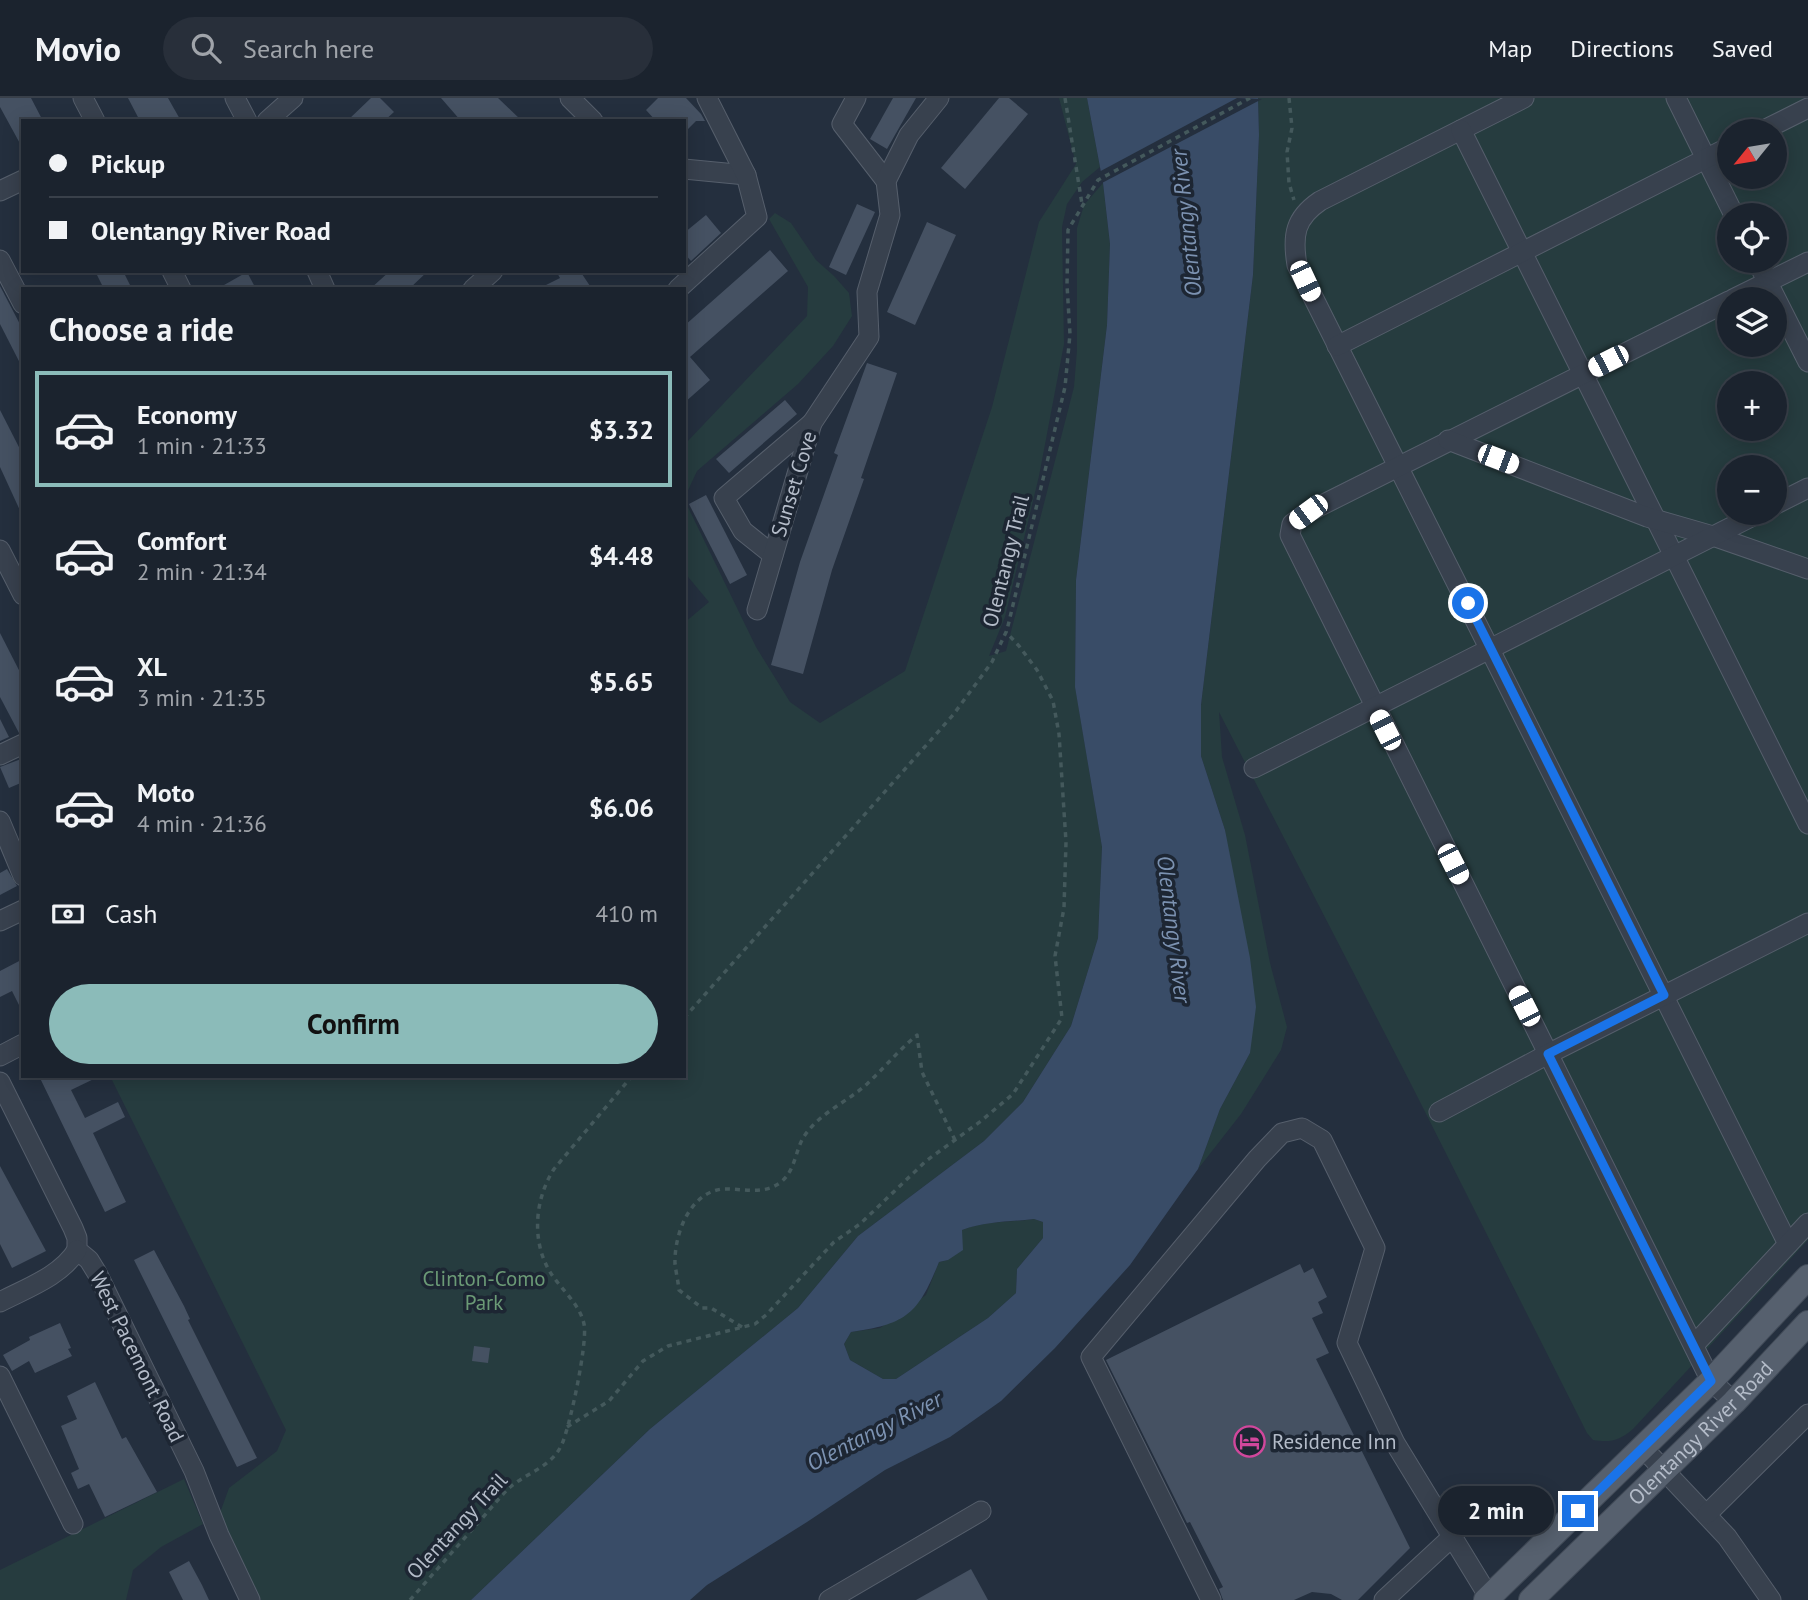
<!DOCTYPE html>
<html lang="en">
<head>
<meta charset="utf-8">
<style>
  body { margin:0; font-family:"PT Sans",sans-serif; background:#282f3a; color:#f1f3f6; height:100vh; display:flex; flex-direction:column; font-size:26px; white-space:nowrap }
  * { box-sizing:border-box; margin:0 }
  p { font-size:23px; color:#a0a4aa }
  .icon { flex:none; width:38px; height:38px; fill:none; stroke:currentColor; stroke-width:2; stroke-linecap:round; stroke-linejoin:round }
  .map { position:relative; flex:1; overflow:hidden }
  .details { position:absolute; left:21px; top:189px; width:665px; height:791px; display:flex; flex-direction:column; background:#1b232e; border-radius:0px; box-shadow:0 4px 18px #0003,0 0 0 2px #39404a }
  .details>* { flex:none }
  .banner { position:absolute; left:21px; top:21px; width:665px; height:154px; border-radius:0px; box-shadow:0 4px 18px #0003,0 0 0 2px #39404a; display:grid; align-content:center; height:154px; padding:0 28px; background:#1b232e }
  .needle { width:46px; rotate:240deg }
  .controls { position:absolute; left:1717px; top:21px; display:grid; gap:14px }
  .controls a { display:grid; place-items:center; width:70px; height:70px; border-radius:50%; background:#1b232e; box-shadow:0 4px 18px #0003,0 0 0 2px #39404a; font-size:35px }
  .end { position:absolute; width:32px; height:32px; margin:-16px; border:9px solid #1a73e8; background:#fff; box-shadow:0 0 0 4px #fff }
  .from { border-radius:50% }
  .bubble { position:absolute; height:49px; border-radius:24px; background:#1b232e; box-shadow:0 4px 18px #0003,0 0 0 2px #39404a; font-size:23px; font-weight:700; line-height:49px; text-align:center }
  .car { position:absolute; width:21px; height:42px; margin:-21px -10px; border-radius:9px; box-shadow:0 0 5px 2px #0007; background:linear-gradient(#fff 24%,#345 0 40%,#fff 0 76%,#345 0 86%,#fff 0) }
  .banner b { display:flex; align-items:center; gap:24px; height:66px; font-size:26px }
  .banner b+b { border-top:2px solid #39404a }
  .banner i { width:18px; height:18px; background:#f1f3f6 }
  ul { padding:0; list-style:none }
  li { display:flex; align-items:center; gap:21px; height:116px; margin:0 14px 10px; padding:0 14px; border:4px solid transparent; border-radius:0px }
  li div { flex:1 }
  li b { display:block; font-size:26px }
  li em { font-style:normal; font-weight:700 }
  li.on { border-color:#8bbbb9 }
  li>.icon { width:63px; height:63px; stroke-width:1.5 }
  h2 { padding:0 28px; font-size:32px; line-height:84px }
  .pay { display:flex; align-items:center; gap:18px; height:77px; padding:0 28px; font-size:26px }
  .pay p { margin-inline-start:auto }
  .button { display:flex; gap:14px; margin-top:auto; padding:14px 28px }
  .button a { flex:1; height:80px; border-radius:42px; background:#8bbbb9; color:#111; font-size:28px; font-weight:700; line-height:80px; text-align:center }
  header { display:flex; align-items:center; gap:42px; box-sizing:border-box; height:98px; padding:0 35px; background:#1b232e; border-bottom:2px solid #39404a }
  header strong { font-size:33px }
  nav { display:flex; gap:38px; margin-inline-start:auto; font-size:24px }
  .search { width:490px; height:63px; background:#282f3a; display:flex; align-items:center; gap:18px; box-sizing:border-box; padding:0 24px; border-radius:38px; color:#a0a4aa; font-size:26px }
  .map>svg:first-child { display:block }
  .green { fill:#263c3f; fill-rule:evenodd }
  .water { fill:#394c67; fill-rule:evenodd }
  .pier { fill:#242f3e }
  .building { fill:#455162 }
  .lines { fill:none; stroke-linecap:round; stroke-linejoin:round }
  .minor-casing { stroke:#565f6c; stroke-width:21 }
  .major-casing { stroke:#414a57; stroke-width:26 }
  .path { stroke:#44595c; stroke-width:3.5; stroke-dasharray:5 5; stroke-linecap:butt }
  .minor { stroke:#38414e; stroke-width:19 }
  .major { stroke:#56606e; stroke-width:24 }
  .route { stroke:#1a73e8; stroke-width:9 }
  .labels { text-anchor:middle; stroke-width:7; stroke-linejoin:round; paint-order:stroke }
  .street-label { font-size:21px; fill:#b4bcc9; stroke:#1d2633 }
  .park-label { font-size:21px; fill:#6b9a76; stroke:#1d2633 }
  .poi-label { font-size:21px; fill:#b4bcc9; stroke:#1d2633; text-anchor:start }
  .water-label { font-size:23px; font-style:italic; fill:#7c92b1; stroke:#1d2633 }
</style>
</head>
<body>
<header>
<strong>Movio</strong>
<div class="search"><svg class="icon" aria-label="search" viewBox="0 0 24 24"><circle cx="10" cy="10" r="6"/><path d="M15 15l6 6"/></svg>Search here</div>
<nav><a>Map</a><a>Directions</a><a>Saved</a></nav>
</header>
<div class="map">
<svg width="1808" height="1502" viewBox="0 0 1808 1502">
  <rect width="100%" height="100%" fill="#242f3e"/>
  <g class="green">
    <polygon points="1059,0 1087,0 1100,69 1082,84 1067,106 1062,129 1064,246 1039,378 1005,519 989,558 1006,553 1074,289 1077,252 1077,130 1084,107 1103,85 1110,146 1107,227 1076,482 1075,588 1102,749 1098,840 1071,928 1023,1004 984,1043 858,1138 798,1210 650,1331 471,1502 261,1502 220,1415 229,1390 277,1353 286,1332 110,978 684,978 684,525 709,504 684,474 684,347 807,218 808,189 769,121 775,115 791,125 816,162 834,178 849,195 852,218 833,248 798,286 697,373 684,401 756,549 790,604 820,625 905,573 992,309 1039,124 1076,66"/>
    <path d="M1258,0h550v1142l-175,189c-13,11 -22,14 -40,11l-6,-7 -174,-345 -194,-376 3,45 23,78 25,128 17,64 -6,23 -40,64 -43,55 22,-60 30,-56 -25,-223 -24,-74v-51l52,-430 6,-140zM1729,33h45v46h-45zM1729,117h45v46h-45zM1729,201h45v46h-45zM1729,285h45v46h-45zM1729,369h45v46h-45z"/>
    <path d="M1034,1121l9,3v16l-26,31 -1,24 -28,25 -92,61h-13l-33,-19 -6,-16 7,-12 29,-4 46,-33 13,-33 9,-2 14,-30c26,-10 46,-7 72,-11z"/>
    <polygon points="184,1381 203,1426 161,1449 133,1472 126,1502 0,1502 0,1472"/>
  </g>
  <path class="water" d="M1087,0h171l1,37 -6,140 -52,430v51l24,74 25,128 6,49 -6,46 -30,56 -22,60 -68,96 -75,83 -54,53 -51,36 -65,33 -78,52 -100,63 -17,15h-219l179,-171 148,-121 60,-72 126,-95 39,-39 48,-76 27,-88 4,-91 -27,-160 1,-107 31,-255 3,-81 -7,-61zM1034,1121l9,3v16l-26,31 -1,24 -28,25 -92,61h-13l-33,-19 -6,-16 7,-12c56,-8 67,-18 88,-70l9,-2 15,-10 -1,-20c25,-9 47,-8 72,-11z"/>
  <polygon class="pier" points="1237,0 1262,1 1100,86 1097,75"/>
  <g class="building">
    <polygon points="0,0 31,0 43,23 23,23 23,51 0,9"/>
    <polygon points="128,0 168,0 181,23 140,23"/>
    <polygon points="371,0 380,0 394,14 384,23 347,23"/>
    <polygon points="441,0 498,0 522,23 461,23"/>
    <polygon points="658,0 686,0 701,16 705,23 696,23 684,35 684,23 656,23 646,12"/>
    <polygon points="893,0 916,0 887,51 870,41"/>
    <polygon points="999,0 1009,0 1028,16 965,91 941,70"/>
    <polygon points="857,106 875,114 846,177 829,169"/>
    <polygon points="706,117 721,135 691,163 684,155 684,135"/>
    <polygon points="927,124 956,137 915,227 887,214"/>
    <polygon points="770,152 788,173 690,259 710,282 684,305 684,228"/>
    <polygon points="95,173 123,173 132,191 104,191"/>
    <polygon points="390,173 428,173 409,191 370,191"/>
    <polygon points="556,173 580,173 592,191 538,191 560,180"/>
    <polygon points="247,174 256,191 217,191"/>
    <polygon points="0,188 23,232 23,271 0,226"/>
    <polygon points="867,265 897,275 861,380 864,381 832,472 803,576 771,567 800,464 838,357 834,355"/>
    <polygon points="785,302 797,316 729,375 716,361"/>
    <polygon points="0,312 23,357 23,419 0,369"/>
    <polygon points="706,397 747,477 730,486 689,406"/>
    <polygon points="0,535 23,580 23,634 19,635 0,599"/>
    <polygon points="0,621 9,639 0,643"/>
    <polygon points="21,661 23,684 9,690 0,669"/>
    <polygon points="7,771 17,788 0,797 0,775"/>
    <polygon points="23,861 23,915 12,893 0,899 0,873"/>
    <polygon points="39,978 100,978 71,992 85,1020 118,1004 125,1019 93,1035 126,1104 105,1114"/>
    <polygon points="0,1068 46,1153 12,1170 0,1146"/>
    <polygon points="154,1152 184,1208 190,1221 188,1222 257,1360 237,1369 134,1162"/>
    <polygon points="1300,1166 1304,1175 1313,1170 1327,1199 1318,1204 1323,1215 1312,1220 1329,1255 1316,1261 1410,1450 1358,1502 1342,1502 1331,1496 1312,1494 1294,1502 1223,1502 1219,1491 1223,1489 1190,1424 1187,1425 1106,1262"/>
    <polygon points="60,1225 71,1250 68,1251 72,1258 35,1275 29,1263 12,1273 3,1257 30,1242 29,1239"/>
    <polygon points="474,1248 490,1250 488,1265 472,1263"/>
    <polygon points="95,1284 122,1341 126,1339 157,1394 105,1419 89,1386 78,1391 71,1375 79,1371 61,1328 77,1321 67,1298"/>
    <polygon points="189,1463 202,1487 209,1502 183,1502 169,1474"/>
    <polygon points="971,1471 988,1502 916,1502"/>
  </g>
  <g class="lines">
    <defs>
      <g id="minor">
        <polyline points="83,0 95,23"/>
        <polyline points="235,0 247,23"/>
        <polyline points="570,0 593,23"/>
        <polyline points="856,0 842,26 886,83"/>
        <path d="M1524,0l-204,103c-25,17 -28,34 -23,64l491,979"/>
        <polyline points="1676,0 1734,117"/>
        <polyline points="267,23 293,0"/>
        <polyline points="1461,32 1808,726"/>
        <polyline points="1762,33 1808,10"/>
        <polyline points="684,71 746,77"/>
        <polyline points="0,93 23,82"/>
        <polyline points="0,162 23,206"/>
        <polyline points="1757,163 1808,264"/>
        <polyline points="172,173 181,191"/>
        <polyline points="317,173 325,191"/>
        <polyline points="473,191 493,173"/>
        <polyline points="678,191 757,119 746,77 707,0"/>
        <polyline points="1733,201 1808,164"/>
        <polyline points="1729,203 1308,414 1292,426 1290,437 1711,1283 1734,1304"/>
        <polyline points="1337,248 1729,49"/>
        <polyline points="1448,342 1647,419 1713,438 1808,471"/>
        <polyline points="1774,407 1808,390"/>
        <polyline points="0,452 23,497"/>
        <polyline points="773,457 743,433 724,400 812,325"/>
        <polyline points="757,512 812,325 869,239 867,194 890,117 886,83 909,37 939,0"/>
        <polyline points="0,657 23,646"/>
        <polyline points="1254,670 1759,415"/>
        <polyline points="0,723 23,778"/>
        <polyline points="0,823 23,812"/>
        <polyline points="0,958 23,946"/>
        <polyline points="0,984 73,1130 77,1140 77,1152 89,1162 97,1175 194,1373 219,1437 250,1502"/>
        <polyline points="1439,1014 1548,956 1808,825"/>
        <path d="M0,1204c27,-14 61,-26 77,-52"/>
        <polyline points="1694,1247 1808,1125"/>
        <polyline points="0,1278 73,1426"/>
        <polyline points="1643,1350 1727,1439 1771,1502"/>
        <polyline points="1707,1416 1808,1316"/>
        <polyline points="829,1502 981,1413"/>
        <polyline points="1211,1502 1091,1259 1257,1061 1282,1035 1302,1030 1322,1042 1375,1150 1347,1245 1395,1345 1489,1499"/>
        <polyline points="1384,1502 1452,1439"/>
      </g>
      <g id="major">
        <polyline points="1486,1502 1711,1283 1808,1179"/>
        <path id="s1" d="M1531,1502l203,-198 74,-79"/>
      </g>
    </defs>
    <use href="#minor" class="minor-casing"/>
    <use href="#major" class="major-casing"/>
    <g class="path">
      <polyline points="1065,0 1082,106"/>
      <polyline points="1289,0 1292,30 1287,54 1289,85 1294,102"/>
      <polyline points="684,920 953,617 992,564 1007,532 1065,289 1070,236 1067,187 1068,132 1098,82 1250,0"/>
      <path d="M742,1229l-31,-19h-9l-23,-18c-1,-9 -3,-18 -4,-26 -1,-30 15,-72 48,-75 19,-1 40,7 58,-7 15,-12 14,-33 24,-47 16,-23 42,-33 62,-51 17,-16 32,-34 50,-49l5,37 33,68"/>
      <polyline points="567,1329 609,1303 643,1263 668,1248 755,1226 766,1217 834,1144 860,1126 926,1063 981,1023 1013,996 1062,920 1055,858 1064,810 1066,744 1059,636 1053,603 1037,572 1019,548 1006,534"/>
      <path d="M410,1502c22,-25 45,-51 67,-76 11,-12 21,-25 32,-36 17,-15 43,-21 53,-44 8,-18 26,-102 22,-120 -4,-19 -21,-33 -32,-49 -21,-31 -18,-75 2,-106l78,-93"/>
    </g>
    <use href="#minor" class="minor"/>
    <use href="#major" class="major"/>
  </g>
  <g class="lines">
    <polyline class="route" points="1468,505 1664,897 1548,956 1711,1283 1578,1413"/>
  </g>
  <defs>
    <symbol id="hotel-ring" viewBox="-11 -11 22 22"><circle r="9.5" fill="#1d2633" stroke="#d1479c" stroke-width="1.5"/><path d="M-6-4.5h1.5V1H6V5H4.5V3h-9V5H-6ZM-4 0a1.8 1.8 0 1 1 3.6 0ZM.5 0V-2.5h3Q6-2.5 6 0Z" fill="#d1479c"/></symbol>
  </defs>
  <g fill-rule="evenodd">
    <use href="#hotel-ring" x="1232" y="1326" width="35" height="35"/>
  </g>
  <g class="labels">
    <g class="street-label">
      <text transform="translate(794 386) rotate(-73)" y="7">Sunset Cove</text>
      <text transform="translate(1006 463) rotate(-76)" y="7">Olentangy Trail</text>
      <text transform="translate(137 1259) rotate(64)" y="7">West Pacemont Road</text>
      <text dy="7" stroke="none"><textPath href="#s1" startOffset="238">Olentangy River Road</textPath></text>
      <text transform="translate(457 1428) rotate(-47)" y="7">Olentangy Trail</text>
    </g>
    <g class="park-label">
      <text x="484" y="1188">Clinton-Como<tspan x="484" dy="24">Park</tspan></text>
    </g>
    <g class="poi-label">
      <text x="1272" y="1351">Residence Inn</text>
    </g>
    <g class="water-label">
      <text transform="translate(1186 125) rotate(-96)" y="8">Olentangy River</text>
      <text transform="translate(1174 831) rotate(83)" y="8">Olentangy River</text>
      <text transform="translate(874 1333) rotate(-27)" y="8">Olentangy River</text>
    </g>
  </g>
</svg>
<div class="controls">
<a><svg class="needle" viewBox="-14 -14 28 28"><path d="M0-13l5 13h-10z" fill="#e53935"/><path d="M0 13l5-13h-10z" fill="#a0a4aa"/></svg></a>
<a><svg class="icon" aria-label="locate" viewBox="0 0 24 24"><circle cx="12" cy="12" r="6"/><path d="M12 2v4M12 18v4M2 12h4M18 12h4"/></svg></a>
<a><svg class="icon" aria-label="layers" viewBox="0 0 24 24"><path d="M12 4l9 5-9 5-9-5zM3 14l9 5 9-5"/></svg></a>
<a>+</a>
<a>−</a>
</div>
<i class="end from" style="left:1468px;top:505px"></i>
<i class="end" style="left:1578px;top:1413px"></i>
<div class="bubble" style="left:1438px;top:1388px;width:116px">2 min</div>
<i class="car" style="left:1305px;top:183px;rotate:155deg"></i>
<i class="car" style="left:1608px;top:263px;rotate:243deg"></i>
<i class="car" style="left:1498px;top:361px;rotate:111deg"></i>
<i class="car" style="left:1308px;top:414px;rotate:233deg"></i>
<i class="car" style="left:1385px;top:632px;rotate:333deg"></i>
<i class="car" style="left:1453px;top:766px;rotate:153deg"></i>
<i class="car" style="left:1524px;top:908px;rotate:333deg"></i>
<div class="banner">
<b><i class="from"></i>Pickup</b>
<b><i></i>Olentangy River Road</b>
</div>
<section class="details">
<h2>Choose a ride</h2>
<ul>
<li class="on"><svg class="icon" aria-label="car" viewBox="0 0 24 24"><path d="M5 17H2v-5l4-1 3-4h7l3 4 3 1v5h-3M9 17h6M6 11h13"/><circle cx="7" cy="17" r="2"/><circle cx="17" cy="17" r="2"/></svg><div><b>Economy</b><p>1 min · 21:33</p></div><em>$3.32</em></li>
<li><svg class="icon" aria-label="car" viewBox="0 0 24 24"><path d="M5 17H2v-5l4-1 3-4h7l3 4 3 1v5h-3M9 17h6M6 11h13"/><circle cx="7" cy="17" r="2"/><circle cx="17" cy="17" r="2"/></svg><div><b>Comfort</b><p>2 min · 21:34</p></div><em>$4.48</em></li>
<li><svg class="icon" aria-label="car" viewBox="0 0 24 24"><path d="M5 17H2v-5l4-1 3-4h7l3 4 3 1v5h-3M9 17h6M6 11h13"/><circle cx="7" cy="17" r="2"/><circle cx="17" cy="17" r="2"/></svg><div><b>XL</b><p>3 min · 21:35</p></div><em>$5.65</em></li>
<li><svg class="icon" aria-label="car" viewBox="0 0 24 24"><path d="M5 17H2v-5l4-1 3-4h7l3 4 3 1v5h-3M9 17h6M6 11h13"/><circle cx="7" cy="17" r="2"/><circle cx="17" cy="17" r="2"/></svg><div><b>Moto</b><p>4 min · 21:36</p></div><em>$6.06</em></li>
</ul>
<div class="pay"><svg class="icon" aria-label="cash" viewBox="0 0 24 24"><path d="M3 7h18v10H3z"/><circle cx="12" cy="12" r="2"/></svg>Cash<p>410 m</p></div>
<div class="button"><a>Confirm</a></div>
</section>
</div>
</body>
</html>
